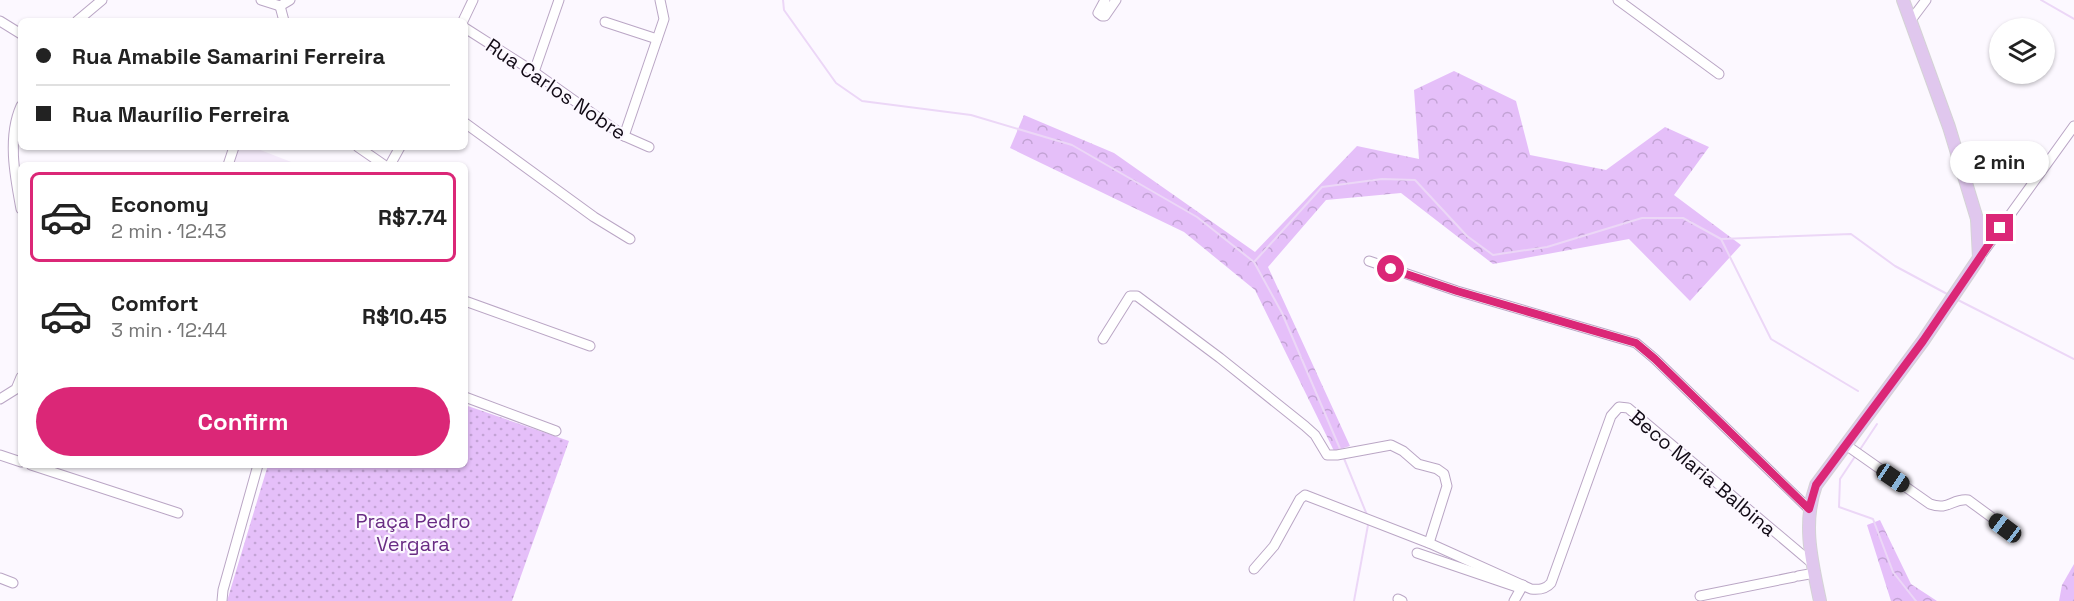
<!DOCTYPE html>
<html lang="en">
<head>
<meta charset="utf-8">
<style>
  body { margin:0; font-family:"Space Grotesk",sans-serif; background:#f2f2f2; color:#222; height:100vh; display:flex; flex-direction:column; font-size:22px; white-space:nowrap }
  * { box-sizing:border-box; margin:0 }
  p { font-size:20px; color:#767676 }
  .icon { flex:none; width:33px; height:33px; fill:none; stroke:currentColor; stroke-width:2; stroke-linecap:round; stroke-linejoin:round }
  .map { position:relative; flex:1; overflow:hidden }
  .details { position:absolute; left:18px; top:162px; width:450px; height:306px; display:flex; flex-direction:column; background:#fff; border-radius:9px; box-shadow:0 2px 4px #0004 }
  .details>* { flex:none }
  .hud { position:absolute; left:18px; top:18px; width:450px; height:132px; border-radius:9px; box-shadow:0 2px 4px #0004; display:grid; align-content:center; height:132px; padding:0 18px; background:#fff }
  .buttons { position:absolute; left:1989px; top:18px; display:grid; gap:12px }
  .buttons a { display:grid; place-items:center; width:66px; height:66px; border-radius:50%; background:#fff; box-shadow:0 2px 4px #0004; font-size:30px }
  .end { position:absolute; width:27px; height:27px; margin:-14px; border:8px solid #db2777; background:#fff; box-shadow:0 0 0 3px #fff }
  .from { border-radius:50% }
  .bubble { position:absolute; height:42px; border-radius:21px; background:#fff; box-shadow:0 2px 4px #0004; font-size:20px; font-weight:700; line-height:42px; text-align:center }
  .car { position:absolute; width:18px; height:36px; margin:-18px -9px; border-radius:8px; box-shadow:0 0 4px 2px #0007; background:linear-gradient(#222 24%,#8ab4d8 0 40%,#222 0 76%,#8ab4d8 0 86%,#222 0) }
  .hud b { display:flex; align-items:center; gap:21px; height:57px; font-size:22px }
  .hud b+b { border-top:2px solid #e0e0e0 }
  .hud i { width:15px; height:15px; background:#222 }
  ul { padding:10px 0 0; list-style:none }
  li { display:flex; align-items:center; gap:18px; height:90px; margin:0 12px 9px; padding:0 6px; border:3px solid transparent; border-radius:9px }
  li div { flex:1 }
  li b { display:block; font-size:22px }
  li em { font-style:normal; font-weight:700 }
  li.on { border-color:#db2777 }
  li>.icon { width:54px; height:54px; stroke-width:1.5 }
  .primary-button { display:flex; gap:12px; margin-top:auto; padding:12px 18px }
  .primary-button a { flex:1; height:69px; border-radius:36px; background:#db2777; color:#fff; font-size:24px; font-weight:700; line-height:69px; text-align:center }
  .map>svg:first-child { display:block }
  .built { fill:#f5ebfb }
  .forest { fill:url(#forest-crowns) }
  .park { fill:url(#park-dots) }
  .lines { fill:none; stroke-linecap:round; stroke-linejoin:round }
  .stream { stroke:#ecd7f7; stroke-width:2 }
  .minor-casing { stroke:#baa6c5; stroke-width:11 }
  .major-casing { stroke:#d4d3d5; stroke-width:14 }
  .minor { stroke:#fff; stroke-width:9 }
  .major { stroke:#e0c7ee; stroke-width:12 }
  .route { stroke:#db2777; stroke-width:8 }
  .labels { text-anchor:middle; stroke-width:4.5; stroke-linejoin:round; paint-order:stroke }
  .street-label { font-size:20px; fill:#120b16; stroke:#fcf8ff }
  .park-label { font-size:20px; fill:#692c84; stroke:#fcf8ff }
</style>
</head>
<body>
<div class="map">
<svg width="2074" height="601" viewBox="0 0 2074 601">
  <defs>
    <pattern id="forest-crowns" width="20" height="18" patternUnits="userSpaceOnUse" patternTransform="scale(1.5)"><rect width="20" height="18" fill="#e5bff9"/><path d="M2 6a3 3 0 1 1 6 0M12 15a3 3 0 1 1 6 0" fill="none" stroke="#c3a3d5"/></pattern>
    <pattern id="park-dots" width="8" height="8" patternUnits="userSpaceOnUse" patternTransform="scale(1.5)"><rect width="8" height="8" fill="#e5bff9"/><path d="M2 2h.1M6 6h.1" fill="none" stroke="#c3a3d5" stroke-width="1.8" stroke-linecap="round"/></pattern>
  </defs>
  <rect width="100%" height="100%" fill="#fcf8ff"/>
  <polygon class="built" points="239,147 253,147 299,165 232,165"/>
  <g class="forest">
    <polygon points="1454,71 1516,101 1530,155 1606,170 1665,127 1709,147 1674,195 1741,245 1690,301 1629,239 1493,264 1401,193 1326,200 1268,267 1350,446 1334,451 1255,290 1184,232 1010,148 1024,115 1114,153 1255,252 1357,146 1419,159 1414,90"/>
    <polygon points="1880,520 1911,584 1937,601 1891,601 1867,525"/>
    <polygon points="2074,564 2074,601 2059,601 2062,585"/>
  </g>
  <polygon class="park" points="465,405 569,441 512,601 227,601 268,465 465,465"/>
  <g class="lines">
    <g class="stream">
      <polyline points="783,0 784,10 836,83 862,101 971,115 1072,145 1197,217 1254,262 1282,313 1341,451"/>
      <polyline points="2041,0 2074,19"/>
      <polyline points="1721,239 1851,234 1895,266 1949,295"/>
      <polyline points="1255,261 1322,187 1382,179 1415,180 1467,236 1493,255 1547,247 1642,218 1683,218 1721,239 1771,339 1858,391"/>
      <polyline points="1956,299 2074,359"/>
      <polyline points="1859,451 1877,424"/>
      <polyline points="1856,455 1840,479 1839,507 1873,519 1893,572 1916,601"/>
      <polyline points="1343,456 1367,515"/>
      <polyline points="1354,601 1368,525"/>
    </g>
    <defs>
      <g id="minor">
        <polyline points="261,0 280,6 290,0"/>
        <polyline points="1105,0 1098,13 1102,16 1105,16 1116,0"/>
        <polyline points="1618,0 1719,74"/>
        <polyline points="280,6 284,21"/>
        <polyline points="1911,20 1926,0"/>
        <polyline points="0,21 21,34"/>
        <polyline points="77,21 102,0"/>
        <polyline points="463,21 473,0"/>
        <polyline points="605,22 657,39"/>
        <polyline points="465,28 534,72 624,136 649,147"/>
        <polyline points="534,72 559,0"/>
        <path d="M21,106c-14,31 -6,71 0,103"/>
        <polyline points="465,123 594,217 630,239"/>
        <polyline points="624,136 664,19 660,0"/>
        <polyline points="358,147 384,165"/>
        <polyline points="228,165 234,147"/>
        <polyline points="390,165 400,147"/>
        <polyline points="1979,258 2074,126"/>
        <polyline points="1369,261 1457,291 1636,343 1655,359 1809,509"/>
        <polyline points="465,301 590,346"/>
        <polyline points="1103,339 1130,296 1137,296 1220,358 1305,426 1315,435 1327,455 1337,455 1391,445 1403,451 1418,464 1437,469 1444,474 1447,486 1429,543"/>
        <polyline points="465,397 556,431"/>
        <polyline points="0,399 16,389 21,377"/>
        <path d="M1846,445l84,59c19,7 22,-6 38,-4l37,27"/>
        <polyline points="0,455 21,462"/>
        <polyline points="31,465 178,513"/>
        <polyline points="1417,553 1517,587"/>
        <path d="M1254,569l20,-23 26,-47 5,-4 124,48 102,46c9,1 15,0 20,-6l60,-167 8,-9 9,1 185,156"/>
        <polyline points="1798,576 1815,573"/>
        <polyline points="0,578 13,583"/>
        <polyline points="1700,596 1794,577"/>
        <polyline points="1398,599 1402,601"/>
        <polyline points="222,601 223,590 258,465"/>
        <polyline points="1514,601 1523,585"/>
      </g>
      <g id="major">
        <polyline points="1977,219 1985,227 2000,228"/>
        <path d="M1820,601c-8,-39 -18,-77 -4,-116l107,-144 56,-83 -2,-39 -28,-92 -46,-127"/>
      </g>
    </defs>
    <use href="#minor" class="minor-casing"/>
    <use href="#major" class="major-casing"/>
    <use href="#minor" class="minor"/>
    <use href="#major" class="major"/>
  </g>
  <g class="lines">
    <polyline class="route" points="1391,269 1457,291 1636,343 1655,359 1809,509 1816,485 1923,341 2000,228"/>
  </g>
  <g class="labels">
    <g class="street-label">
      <text transform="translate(556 89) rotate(34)" y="7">Rua Carlos Nobre</text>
      <text transform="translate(1703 473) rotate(40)" y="7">Beco Maria Balbina</text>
    </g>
    <g class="park-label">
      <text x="413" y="528">Praça Pedro<tspan x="413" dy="23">Vergara</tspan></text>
    </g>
  </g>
</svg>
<div class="buttons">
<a><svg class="icon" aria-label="layers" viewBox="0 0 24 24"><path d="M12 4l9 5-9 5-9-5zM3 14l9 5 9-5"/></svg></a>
</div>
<i class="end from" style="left:1391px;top:269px"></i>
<i class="end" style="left:2000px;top:228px"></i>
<div class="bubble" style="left:1950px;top:141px;width:99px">2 min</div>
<i class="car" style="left:1893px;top:478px;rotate:124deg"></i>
<i class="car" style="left:2005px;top:528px;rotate:307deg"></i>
<div class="hud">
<b><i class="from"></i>Rua Amabile Samarini Ferreira</b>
<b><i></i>Rua Maurílio Ferreira</b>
</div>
<section class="details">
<ul>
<li class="on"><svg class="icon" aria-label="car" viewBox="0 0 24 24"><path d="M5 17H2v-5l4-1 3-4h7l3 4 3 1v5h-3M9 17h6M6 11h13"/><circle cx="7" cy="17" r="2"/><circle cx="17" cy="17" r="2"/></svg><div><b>Economy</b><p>2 min · 12:43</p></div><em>R$7.74</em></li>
<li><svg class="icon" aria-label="car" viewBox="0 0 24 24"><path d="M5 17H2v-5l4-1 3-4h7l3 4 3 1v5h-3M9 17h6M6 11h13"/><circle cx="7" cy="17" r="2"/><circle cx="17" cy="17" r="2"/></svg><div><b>Comfort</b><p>3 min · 12:44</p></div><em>R$10.45</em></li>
</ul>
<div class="primary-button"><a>Confirm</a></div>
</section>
</div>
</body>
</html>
